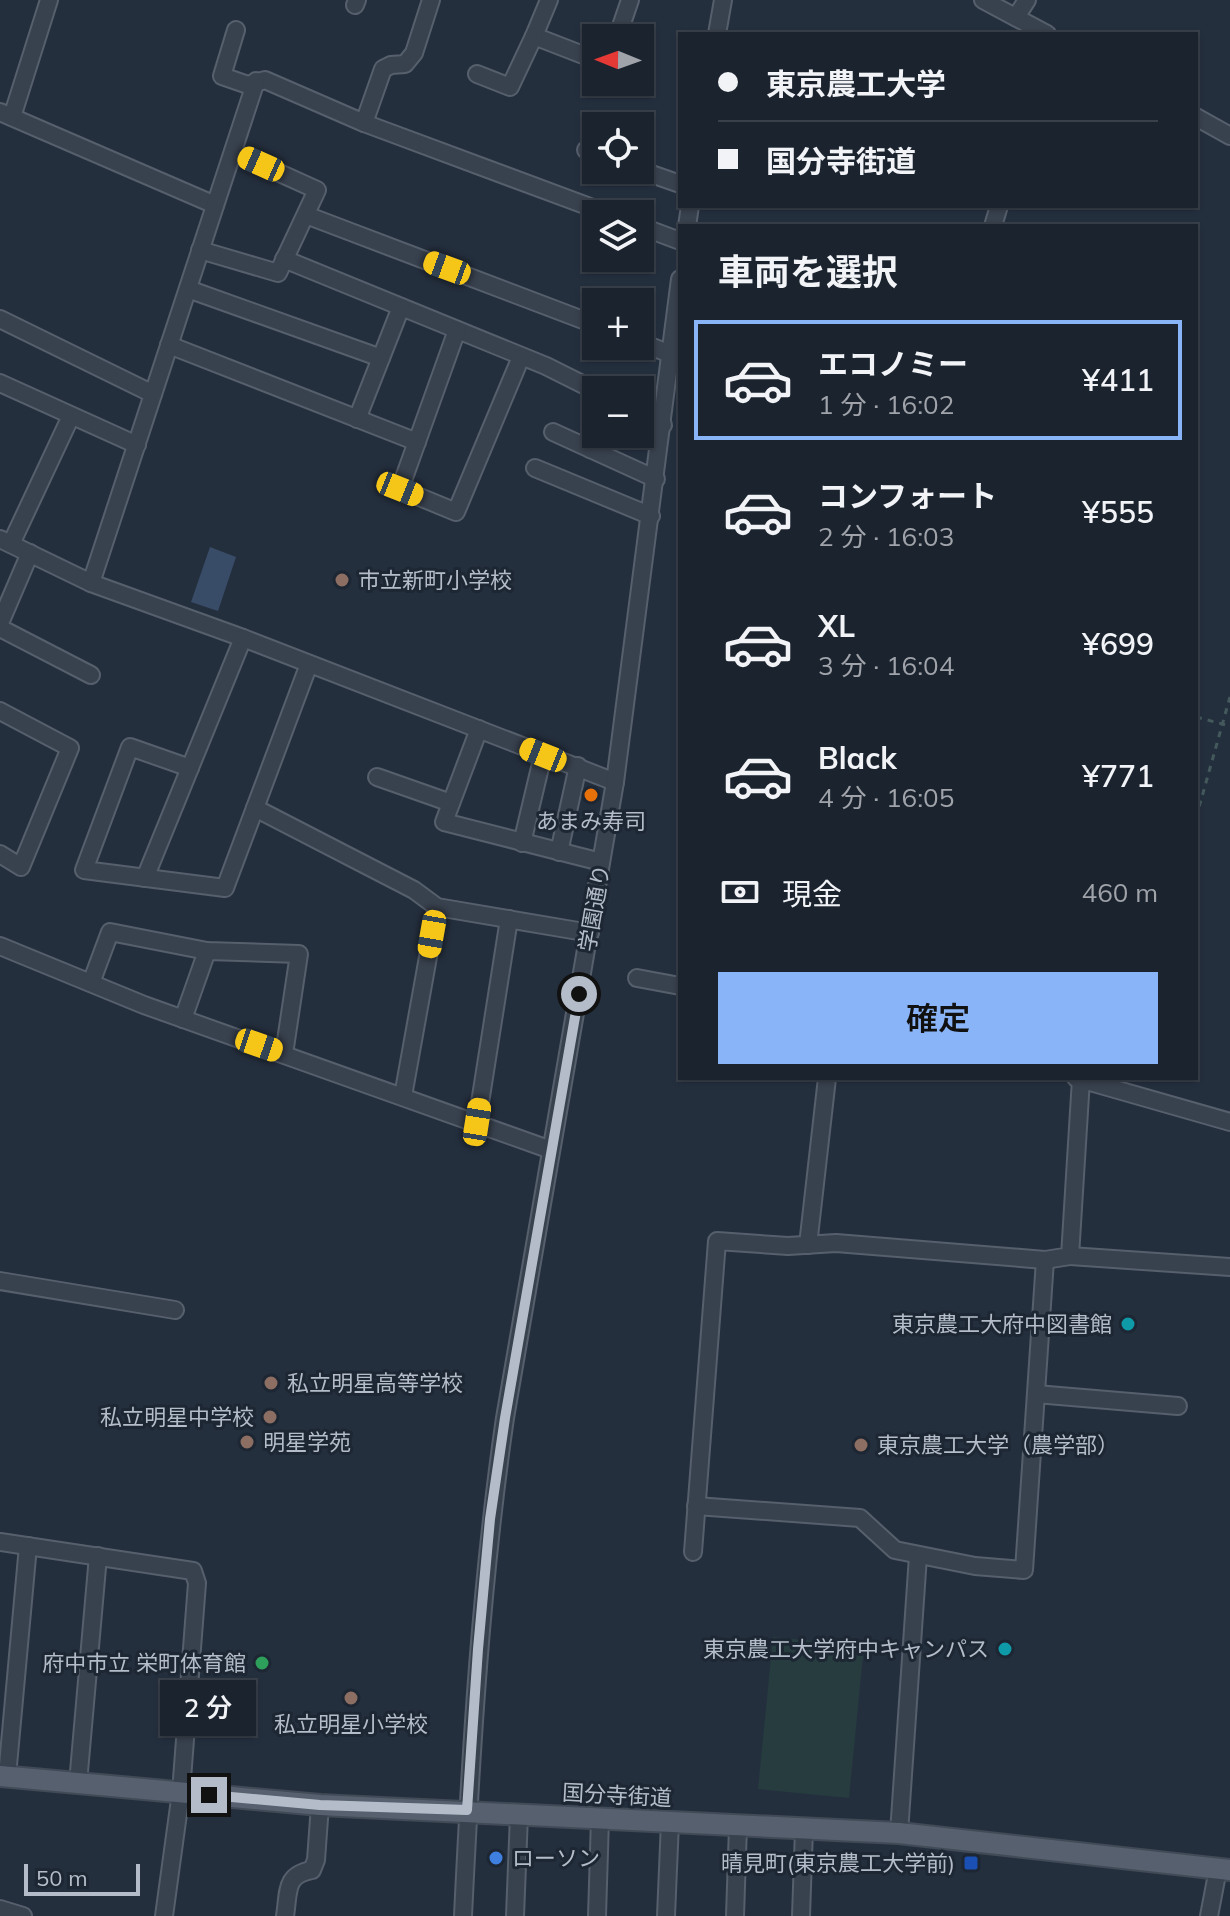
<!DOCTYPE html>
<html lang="ja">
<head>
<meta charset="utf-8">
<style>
  body { margin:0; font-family:Mulish,"Noto Sans JP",sans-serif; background:#282f3a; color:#f1f3f6; height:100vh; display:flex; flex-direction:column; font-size:30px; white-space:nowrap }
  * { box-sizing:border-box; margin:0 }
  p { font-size:26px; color:#a0a4aa }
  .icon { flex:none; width:44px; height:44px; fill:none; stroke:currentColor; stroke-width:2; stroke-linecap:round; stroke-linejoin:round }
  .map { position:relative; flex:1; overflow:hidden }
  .side { position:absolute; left:678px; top:224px; width:520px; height:856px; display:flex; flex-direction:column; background:#1b232e; border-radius:0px; box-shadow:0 2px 6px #0004,0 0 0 2px #39404a }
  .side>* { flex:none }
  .top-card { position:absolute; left:678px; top:32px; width:520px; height:176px; border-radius:0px; box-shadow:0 2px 6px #0004,0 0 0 2px #39404a; display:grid; align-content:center; height:176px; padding:0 40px; background:#1b232e }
  .needle { width:52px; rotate:271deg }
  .controls { position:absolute; left:582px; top:24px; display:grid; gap:16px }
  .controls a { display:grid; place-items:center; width:72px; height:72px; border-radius:0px; background:#1b232e; box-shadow:0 2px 6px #0004,0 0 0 2px #39404a; font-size:40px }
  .scale { position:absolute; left:24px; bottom:20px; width:116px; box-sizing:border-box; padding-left:8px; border:4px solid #b4bcc9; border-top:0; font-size:22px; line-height:28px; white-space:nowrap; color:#b4bcc9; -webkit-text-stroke:6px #1d2633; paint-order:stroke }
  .end { position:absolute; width:36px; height:36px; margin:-18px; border:10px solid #b4bcc9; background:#111; box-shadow:0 0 0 4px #111 }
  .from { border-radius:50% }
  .bubble { position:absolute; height:56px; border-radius:0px; background:#1b232e; box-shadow:0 2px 6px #0004,0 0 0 2px #39404a; font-size:26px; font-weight:600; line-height:56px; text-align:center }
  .car { position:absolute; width:24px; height:48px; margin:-24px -12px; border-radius:10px; box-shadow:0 0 6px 2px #0007; background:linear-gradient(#f5c518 24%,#345 0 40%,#f5c518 0 76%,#345 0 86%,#f5c518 0) }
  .top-card b { display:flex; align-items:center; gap:28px; height:76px; font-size:30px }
  .top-card b+b { border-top:2px solid #39404a }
  .top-card i { width:20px; height:20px; background:#f1f3f6 }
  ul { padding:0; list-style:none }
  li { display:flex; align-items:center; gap:24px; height:120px; margin:0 16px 12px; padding:0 24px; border:4px solid transparent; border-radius:0px }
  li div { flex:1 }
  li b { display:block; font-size:30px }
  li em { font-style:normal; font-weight:600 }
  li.selected { border-color:#8ab4f8 }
  li>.icon { width:72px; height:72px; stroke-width:1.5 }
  h2 { padding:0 40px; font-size:36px; line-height:96px }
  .pay { display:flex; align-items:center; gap:20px; height:88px; padding:0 40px; font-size:30px }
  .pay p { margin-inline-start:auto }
  .button { display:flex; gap:16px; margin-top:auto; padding:16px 40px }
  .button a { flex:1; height:92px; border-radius:0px; background:#8ab4f8; color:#111; font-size:32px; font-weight:600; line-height:92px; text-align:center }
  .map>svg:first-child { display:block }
  .green { fill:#263c3f }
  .water { fill:#394c67 }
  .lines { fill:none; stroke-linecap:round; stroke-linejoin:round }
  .minor-casing { stroke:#565f6c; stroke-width:20 }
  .major-casing { stroke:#414a57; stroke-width:24 }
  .path { stroke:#44595c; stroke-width:3; stroke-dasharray:6 6; stroke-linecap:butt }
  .minor { stroke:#38414e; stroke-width:16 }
  .major { stroke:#56606e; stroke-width:20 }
  .route { stroke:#b4bcc9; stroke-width:10 }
  .education-dot { fill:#8d6e63; stroke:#1d2633; stroke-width:3 }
  .food-dot { fill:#e8710a; stroke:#1d2633; stroke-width:3 }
  .culture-dot { fill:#0f9aa8; stroke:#1d2633; stroke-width:3 }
  .leisure-dot { fill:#2e9e5b; stroke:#1d2633; stroke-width:3 }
  .shop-dot { fill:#3f7fe0; stroke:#1d2633; stroke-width:3 }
  .transit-dot { fill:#1a4fb4; stroke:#1d2633; stroke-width:3 }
  .labels { text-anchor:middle; stroke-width:6; stroke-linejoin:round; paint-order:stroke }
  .poi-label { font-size:22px; fill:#b4bcc9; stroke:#1d2633; text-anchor:start }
  .street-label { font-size:22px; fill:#b4bcc9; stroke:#1d2633 }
</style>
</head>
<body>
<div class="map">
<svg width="1230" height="1916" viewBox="0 0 1230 1916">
  <rect width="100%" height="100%" fill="#242f3e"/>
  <polygon class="green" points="773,1637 864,1646 849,1798 758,1789"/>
  <polygon class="water" points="210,547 236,557 218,611 191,602"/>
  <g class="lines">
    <defs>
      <g id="minor">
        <polyline points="549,0 534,36 596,60"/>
        <polyline points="983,0 1047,34"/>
        <polyline points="355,5 357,0"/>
        <polyline points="1016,17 1027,0"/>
        <polyline points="236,30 222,76 248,85 265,80 364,123 609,214"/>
        <polyline points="717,34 723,0"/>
        <polyline points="617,38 630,0"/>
        <polyline points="477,74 510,87 534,36"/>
        <polyline points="0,112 215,205"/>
        <polyline points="12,117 49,0"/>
        <polyline points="1196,117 1230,136"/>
        <polyline points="364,123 383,69 391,65 405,64 414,53 431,0"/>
        <polyline points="586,150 596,154"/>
        <polyline points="640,170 680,184"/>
        <polyline points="306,215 596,325"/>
        <polyline points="640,226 680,241"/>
        <polyline points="687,226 690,206"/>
        <polyline points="993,226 999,206"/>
        <polyline points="200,250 278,273 317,190 233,152"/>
        <polyline points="284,259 546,366 596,391"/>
        <polyline points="188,289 381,358"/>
        <polyline points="0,319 153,394"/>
        <polyline points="457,330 400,489 456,512 521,357"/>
        <polyline points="640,342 670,354"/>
        <polyline points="169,345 417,442"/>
        <polyline points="0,383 137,445"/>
        <polyline points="640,414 663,425"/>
        <polyline points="357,419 401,307"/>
        <polyline points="553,432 656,479"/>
        <polyline points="590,449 598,434"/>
        <polyline points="535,468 651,516"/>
        <polyline points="0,539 91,583 243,638 615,782"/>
        <polyline points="11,544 71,416"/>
        <polyline points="91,583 256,81"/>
        <polyline points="0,623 30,553"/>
        <polyline points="0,628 91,675"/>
        <polyline points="0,711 70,748 21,867 0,854"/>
        <polyline points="479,729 444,822 601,862"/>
        <polyline points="190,768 130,747 84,870 225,888 309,664"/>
        <polyline points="377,777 451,803"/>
        <polyline points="255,808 414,890 437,907 590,933"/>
        <polyline points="522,843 543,755"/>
        <polyline points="559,852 578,766"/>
        <polyline points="145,878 243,638"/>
        <polyline points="0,946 144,1005 551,1150"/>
        <polyline points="637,978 680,986"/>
        <polyline points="91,983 110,932 207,951 299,954 284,1054"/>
        <polyline points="183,1019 207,951"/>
        <polyline points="1076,1078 1230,1122"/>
        <polyline points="403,1096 437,907"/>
        <polyline points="477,1122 509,919"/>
        <polyline points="808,1245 827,1078"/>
        <polyline points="1070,1256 1230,1267"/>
        <polyline points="0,1281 175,1310"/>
        <polyline points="1036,1394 1178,1406"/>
        <polyline points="696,1506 860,1518 895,1550 975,1566 1024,1570 1045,1260"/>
        <polyline points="0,1542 193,1571 197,1583 181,1792 164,1916"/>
        <polyline points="693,1552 717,1241 788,1246 836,1243 1045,1260 1070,1256 1081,1079"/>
        <polyline points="7,1776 28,1546"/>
        <polyline points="78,1783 98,1556"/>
        <polyline points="899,1833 918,1556"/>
        <polyline points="0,1909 23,1916"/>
        <path d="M285,1916c4,-24 -1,-41 27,-46l4,-10 4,-55"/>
        <path d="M463,1916c8,-167 18,-332 42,-498l110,-636 65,-503"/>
        <polyline points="515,1916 519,1815"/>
        <polyline points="597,1916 600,1819"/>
        <polyline points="666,1916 670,1822"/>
        <polyline points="735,1916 738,1826"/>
        <polyline points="801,1916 804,1829"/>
        <polyline points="1209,1916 1218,1869"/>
      </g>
      <polyline id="major" points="0,1776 320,1805 899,1833 1230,1870"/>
    </defs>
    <use href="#minor" class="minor-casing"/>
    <use href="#major" class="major-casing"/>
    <g class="path">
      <polyline points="1196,717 1230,726"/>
      <polyline points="1196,818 1230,697"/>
    </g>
    <use href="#minor" class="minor"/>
    <use href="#major" class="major"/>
  </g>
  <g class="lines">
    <polyline class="route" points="209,1795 320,1805 467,1810 478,1649 490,1519 505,1418 579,994"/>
  </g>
  <g class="education-dot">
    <circle cx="342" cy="580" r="8"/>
    <circle cx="271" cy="1383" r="8"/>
    <circle cx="270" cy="1417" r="8"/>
    <circle cx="247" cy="1442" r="8"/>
    <circle cx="861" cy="1445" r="8"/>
    <circle cx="351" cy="1698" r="8"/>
  </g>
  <circle class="food-dot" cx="591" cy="795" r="8"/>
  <g class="culture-dot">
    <circle cx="1128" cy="1324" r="8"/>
    <circle cx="1005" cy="1649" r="8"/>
  </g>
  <circle class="leisure-dot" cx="262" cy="1663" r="8"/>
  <circle class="shop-dot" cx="496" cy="1858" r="8"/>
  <rect class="transit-dot" x="963" y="1855" width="16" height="16" rx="4"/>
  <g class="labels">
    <g class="poi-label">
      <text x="358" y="588">市立新町小学校</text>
      <text x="591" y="829" text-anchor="middle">あまみ寿司</text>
      <text x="1112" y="1332" text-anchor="end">東京農工大府中図書館</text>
      <text x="287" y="1391">私立明星高等学校</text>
      <text x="254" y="1425" text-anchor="end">私立明星中学校</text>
      <text x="263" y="1450">明星学苑</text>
      <text x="877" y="1453">東京農工大学（農学部）</text>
      <text x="989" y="1657" text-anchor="end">東京農工大学府中キャンパス</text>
      <text x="246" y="1671" text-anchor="end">府中市立 栄町体育館</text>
      <text x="351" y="1732" text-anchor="middle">私立明星小学校</text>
      <text x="512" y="1866">ローソン</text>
      <text x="955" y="1871" text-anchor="end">晴見町(東京農工大学前)</text>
    </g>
    <g class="street-label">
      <text transform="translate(594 908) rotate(-80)" y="8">学園通り</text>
      <text transform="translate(617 1795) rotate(3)" y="8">国分寺街道</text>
    </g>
  </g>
</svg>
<div class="controls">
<a><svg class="needle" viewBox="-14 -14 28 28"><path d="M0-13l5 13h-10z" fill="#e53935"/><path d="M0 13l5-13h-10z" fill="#a0a4aa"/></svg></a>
<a><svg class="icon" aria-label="locate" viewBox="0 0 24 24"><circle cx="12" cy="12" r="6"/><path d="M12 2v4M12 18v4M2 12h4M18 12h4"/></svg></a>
<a><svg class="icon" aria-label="layers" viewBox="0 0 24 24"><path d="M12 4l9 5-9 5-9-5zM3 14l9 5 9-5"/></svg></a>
<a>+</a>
<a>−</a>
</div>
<div class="scale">50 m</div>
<i class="end from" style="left:579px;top:994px"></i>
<i class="end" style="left:209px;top:1795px"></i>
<div class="bubble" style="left:160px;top:1680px;width:96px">2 分</div>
<i class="car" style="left:261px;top:164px;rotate:294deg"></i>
<i class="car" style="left:447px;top:268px;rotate:290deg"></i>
<i class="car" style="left:400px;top:489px;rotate:112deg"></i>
<i class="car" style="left:543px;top:755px;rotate:292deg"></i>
<i class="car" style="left:432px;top:934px;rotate:190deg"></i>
<i class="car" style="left:259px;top:1045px;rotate:109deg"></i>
<i class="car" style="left:477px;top:1122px;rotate:9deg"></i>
<div class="top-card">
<b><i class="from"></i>東京農工大学</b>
<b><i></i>国分寺街道</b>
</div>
<section class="side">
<h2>車両を選択</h2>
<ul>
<li class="selected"><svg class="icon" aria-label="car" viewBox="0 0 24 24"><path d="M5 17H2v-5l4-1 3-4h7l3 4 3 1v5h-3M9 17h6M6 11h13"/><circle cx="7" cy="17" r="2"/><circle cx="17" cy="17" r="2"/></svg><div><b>エコノミー</b><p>1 分 · 16:02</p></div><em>¥411</em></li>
<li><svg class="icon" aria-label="car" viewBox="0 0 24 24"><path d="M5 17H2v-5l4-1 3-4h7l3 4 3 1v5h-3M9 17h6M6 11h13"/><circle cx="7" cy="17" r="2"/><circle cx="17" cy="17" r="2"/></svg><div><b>コンフォート</b><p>2 分 · 16:03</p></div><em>¥555</em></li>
<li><svg class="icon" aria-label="car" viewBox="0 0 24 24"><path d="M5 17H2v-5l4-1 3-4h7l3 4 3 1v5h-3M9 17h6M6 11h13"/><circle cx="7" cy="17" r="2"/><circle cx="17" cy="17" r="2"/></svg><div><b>XL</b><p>3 分 · 16:04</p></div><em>¥699</em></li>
<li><svg class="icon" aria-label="car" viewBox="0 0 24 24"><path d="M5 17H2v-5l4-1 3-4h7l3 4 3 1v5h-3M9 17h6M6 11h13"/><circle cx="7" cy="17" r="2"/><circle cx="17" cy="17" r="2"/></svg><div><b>Black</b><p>4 分 · 16:05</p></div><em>¥771</em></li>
</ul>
<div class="pay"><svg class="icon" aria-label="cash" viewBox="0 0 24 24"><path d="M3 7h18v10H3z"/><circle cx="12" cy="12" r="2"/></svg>現金<p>460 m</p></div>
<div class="button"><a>確定</a></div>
</section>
</div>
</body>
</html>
